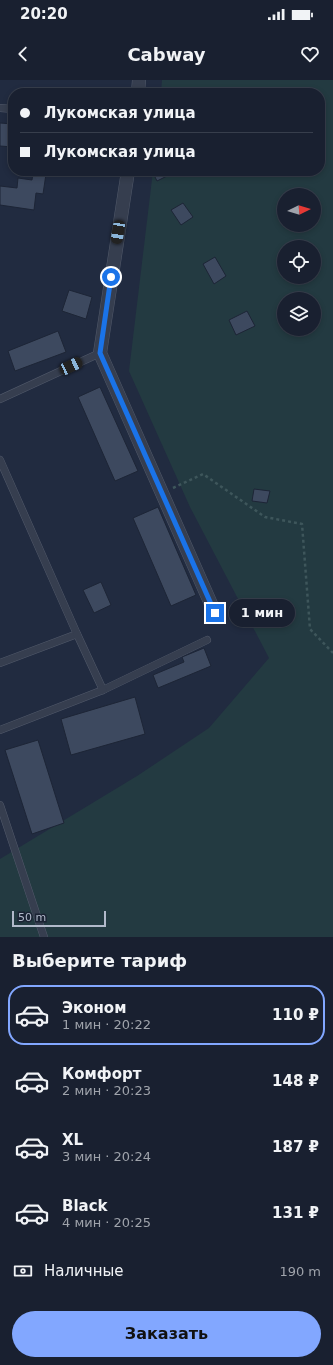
<!DOCTYPE html>
<html lang="ru">
<head>
<meta charset="utf-8">
<style>
  body { margin:0; font-family:"DejaVu Sans",sans-serif; background:#222838; color:#f1f3f6; height:100vh; display:flex; flex-direction:column; font-size:15px; white-space:nowrap }
  * { box-sizing:border-box; margin:0 }
  p { font-size:13px; color:#9fa3ab }
  .icon { flex:none; width:22px; height:22px; fill:none; stroke:currentColor; stroke-width:2; stroke-linecap:round; stroke-linejoin:round }
  .map { position:relative; height:857px; overflow:hidden }
  .panel { display:flex; flex-direction:column; background:#192030; flex:1 }
  .panel>* { flex:none }
  .hud { position:absolute; left:8px; top:8px; width:317px; height:88px; border-radius:16px; box-shadow:0 2px 6px #0003,0 0 0 1px #373e4c; display:grid; align-content:center; height:88px; padding:0 12px; background:#192030 }
  .needle { width:26px; rotate:85deg }
  .buttons { position:absolute; left:277px; top:108px; display:grid; gap:8px }
  .buttons a { display:grid; place-items:center; width:44px; height:44px; border-radius:50%; background:#192030; box-shadow:0 2px 6px #0003,0 0 0 1px #373e4c; font-size:20px }
  .scale { position:absolute; left:12px; bottom:10px; width:94px; box-sizing:border-box; padding-left:4px; border:2px solid #b1b9ca; border-top:0; font-size:11px; line-height:14px; white-space:nowrap; color:#b1b9ca; -webkit-text-stroke:3px #1b2334; paint-order:stroke }
  .end { position:absolute; width:18px; height:18px; margin:-9px; border:5px solid #1a73e8; background:#fff; box-shadow:0 0 0 2px #fff }
  .from { border-radius:50% }
  .bubble { position:absolute; height:28px; border-radius:14px; background:#192030; box-shadow:0 2px 6px #0003,0 0 0 1px #373e4c; font-size:13px; font-weight:700; line-height:28px; text-align:center }
  .car { position:absolute; width:12px; height:24px; margin:-12px -6px; border-radius:5px; box-shadow:0 0 3px 1px #0007; background:linear-gradient(#222 24%,#8ab4d8 0 40%,#222 0 76%,#8ab4d8 0 86%,#222 0) }
  .hud b { display:flex; align-items:center; gap:14px; height:38px; font-size:15px }
  .hud b+b { border-top:1px solid #373e4c }
  .hud i { width:10px; height:10px; background:#f1f3f6 }
  ul { padding:0; list-style:none }
  li { display:flex; align-items:center; gap:12px; height:60px; margin:0 8px 6px; padding:0 4px; border:2px solid transparent; border-radius:16px }
  li div { flex:1 }
  li b { display:block; font-size:15px }
  li em { font-style:normal; font-weight:700 }
  li.active { border-color:#82a7ff }
  li>.icon { width:36px; height:36px; stroke-width:1.5 }
  h2 { padding:0 12px; font-size:18px; line-height:48px }
  .pay { display:flex; align-items:center; gap:10px; height:44px; padding:0 12px; font-size:15px }
  .pay p { margin-inline-start:auto }
  .cta { display:flex; gap:8px; margin-top:auto; padding:8px 12px }
  .cta a { flex:1; height:46px; border-radius:24px; background:#82a7ff; color:#111; font-size:16px; font-weight:700; line-height:46px; text-align:center }
  .status { display:flex; justify-content:space-between; align-items:center; height:28px; padding:0 20px; background:#192030; direction:ltr }
  .status svg { height:11px; fill:currentColor }
  header { display:flex; justify-content:space-between; align-items:center; height:52px; padding:0 12px; background:#192030; font-size:18px; font-weight:700 }
  .map>svg:first-child { display:block }
  .green { fill:#233a41; fill-rule:evenodd }
  .building { fill:#3d495f; stroke:#1d2536 }
  .lines { fill:none; stroke-linecap:round; stroke-linejoin:round }
  .lane-casing { stroke:#51596a; stroke-width:8 }
  .street-casing { stroke:#51596a; stroke-width:14 }
  .path { stroke:#3e565b; stroke-width:2.5; stroke-dasharray:3 3; stroke-linecap:butt }
  .lane { stroke:#363e4f; stroke-width:7 }
  .street { stroke:#363e4f; stroke-width:13 }
  .route { stroke:#1a73e8; stroke-width:5 }
</style>
</head>
<body>
<div class="status"><b>20:20</b><svg viewBox="0 0 49 12"><path d="M0 12V9h3v3zM5 12V6h3v6zM10 12V3h3v9zM15 12V0h3v12zM26 1h20v11H26zM47 4h2v5h-2z"/></svg></div>
<header><svg class="icon" aria-label="back" viewBox="0 0 24 24"><path d="M15 5l-7 7 7 7"/></svg>Cabway<svg class="icon" aria-label="heart" viewBox="0 0 24 24"><path d="M12 20l-8-8c-3-5 5-10 8-4 3-6 11-1 8 4z"/></svg></header>
<div class="map">
<svg width="333" height="857" viewBox="0 0 333 857">
  <rect width="100%" height="100%" fill="#212b40"/>
  <path class="green" d="M162,0h171v857h-333v-78l137,-83 72,-48 60,-70 -79,-151 -61,-136 24,-200h167v-78h-159zM284,115h30v30h-30zM284,167h30v30h-30zM284,219h30v30h-30z"/>
  <g class="building">
    <polygon points="0,43 13,44 13,67 0,66"/>
    <polygon points="152,91 174,91 175,92 157,101"/>
    <polygon points="33,93 46,94 43,114 36,113 34,130 0,125 0,106 17,108 18,98 32,100"/>
    <polygon points="183,123 193,137 181,145 171,130"/>
    <polygon points="215,177 226,196 214,204 203,184"/>
    <polygon points="69,210 92,217 86,239 62,231"/>
    <polygon points="247,231 255,246 236,255 229,240"/>
    <polygon points="58,251 66,272 15,291 8,271"/>
    <polygon points="100,307 138,391 115,401 78,317"/>
    <polygon points="254,409 270,411 267,423 252,421"/>
    <polygon points="158,427 196,515 171,526 133,438"/>
    <polygon points="101,502 111,525 94,533 83,510"/>
    <polygon points="204,568 211,586 158,608 153,595 184,582 182,577"/>
    <polygon points="135,617 145,654 71,675 61,639"/>
    <polygon points="38,660 64,743 32,754 5,670"/>
  </g>
  <g class="lines">
    <defs>
      <g id="lane">
        <polyline points="0,28 13,29"/>
        <polyline points="0,319 100,273"/>
        <polyline points="0,380 77,554 0,583"/>
        <polyline points="77,554 103,610 207,560"/>
        <polyline points="0,650 103,610"/>
        <polyline points="0,725 44,857"/>
      </g>
      <g id="street">
        <polyline points="138,13 139,0"/>
        <polyline points="128,91 100,273 215,533"/>
      </g>
    </defs>
    <use href="#lane" class="lane-casing"/>
    <use href="#street" class="street-casing"/>
    <polyline class="path" points="173,408 203,394 265,437 302,444 310,549 333,573"/>
    <use href="#lane" class="lane"/>
    <use href="#street" class="street"/>
  </g>
  <g class="lines">
    <polyline class="route" points="111,197 100,273 215,533"/>
  </g>
</svg>
<div class="buttons">
<a><svg class="needle" viewBox="-14 -14 28 28"><path d="M0-13l5 13h-10z" fill="#e53935"/><path d="M0 13l5-13h-10z" fill="#9fa3ab"/></svg></a>
<a><svg class="icon" aria-label="locate" viewBox="0 0 24 24"><circle cx="12" cy="12" r="6"/><path d="M12 2v4M12 18v4M2 12h4M18 12h4"/></svg></a>
<a><svg class="icon" aria-label="layers" viewBox="0 0 24 24"><path d="M12 4l9 5-9 5-9-5zM3 14l9 5 9-5"/></svg></a>
</div>
<div class="scale">50 m</div>
<i class="end from" style="left:111px;top:197px"></i>
<i class="end" style="left:215px;top:533px"></i>
<div class="bubble" style="left:229px;top:519px;width:66px">1 мин</div>
<i class="car" style="left:118px;top:152px;rotate:189deg"></i>
<i class="car" style="left:71px;top:286px;rotate:65deg"></i>
<div class="hud">
<b><i class="from"></i>Лукомская улица</b>
<b><i></i>Лукомская улица</b>
</div>
</div>
<section class="panel">
<h2>Выберите тариф</h2>
<ul>
<li class="active"><svg class="icon" aria-label="car" viewBox="0 0 24 24"><path d="M5 17H2v-5l4-1 3-4h7l3 4 3 1v5h-3M9 17h6M6 11h13"/><circle cx="7" cy="17" r="2"/><circle cx="17" cy="17" r="2"/></svg><div><b>Эконом</b><p>1 мин · 20:22</p></div><em>110 ₽</em></li>
<li><svg class="icon" aria-label="car" viewBox="0 0 24 24"><path d="M5 17H2v-5l4-1 3-4h7l3 4 3 1v5h-3M9 17h6M6 11h13"/><circle cx="7" cy="17" r="2"/><circle cx="17" cy="17" r="2"/></svg><div><b>Комфорт</b><p>2 мин · 20:23</p></div><em>148 ₽</em></li>
<li><svg class="icon" aria-label="car" viewBox="0 0 24 24"><path d="M5 17H2v-5l4-1 3-4h7l3 4 3 1v5h-3M9 17h6M6 11h13"/><circle cx="7" cy="17" r="2"/><circle cx="17" cy="17" r="2"/></svg><div><b>XL</b><p>3 мин · 20:24</p></div><em>187 ₽</em></li>
<li><svg class="icon" aria-label="car" viewBox="0 0 24 24"><path d="M5 17H2v-5l4-1 3-4h7l3 4 3 1v5h-3M9 17h6M6 11h13"/><circle cx="7" cy="17" r="2"/><circle cx="17" cy="17" r="2"/></svg><div><b>Black</b><p>4 мин · 20:25</p></div><em>131 ₽</em></li>
</ul>
<div class="pay"><svg class="icon" aria-label="cash" viewBox="0 0 24 24"><path d="M3 7h18v10H3z"/><circle cx="12" cy="12" r="2"/></svg>Наличные<p>190 m</p></div>
<div class="cta"><a>Заказать</a></div>
</section>
</body>
</html>
